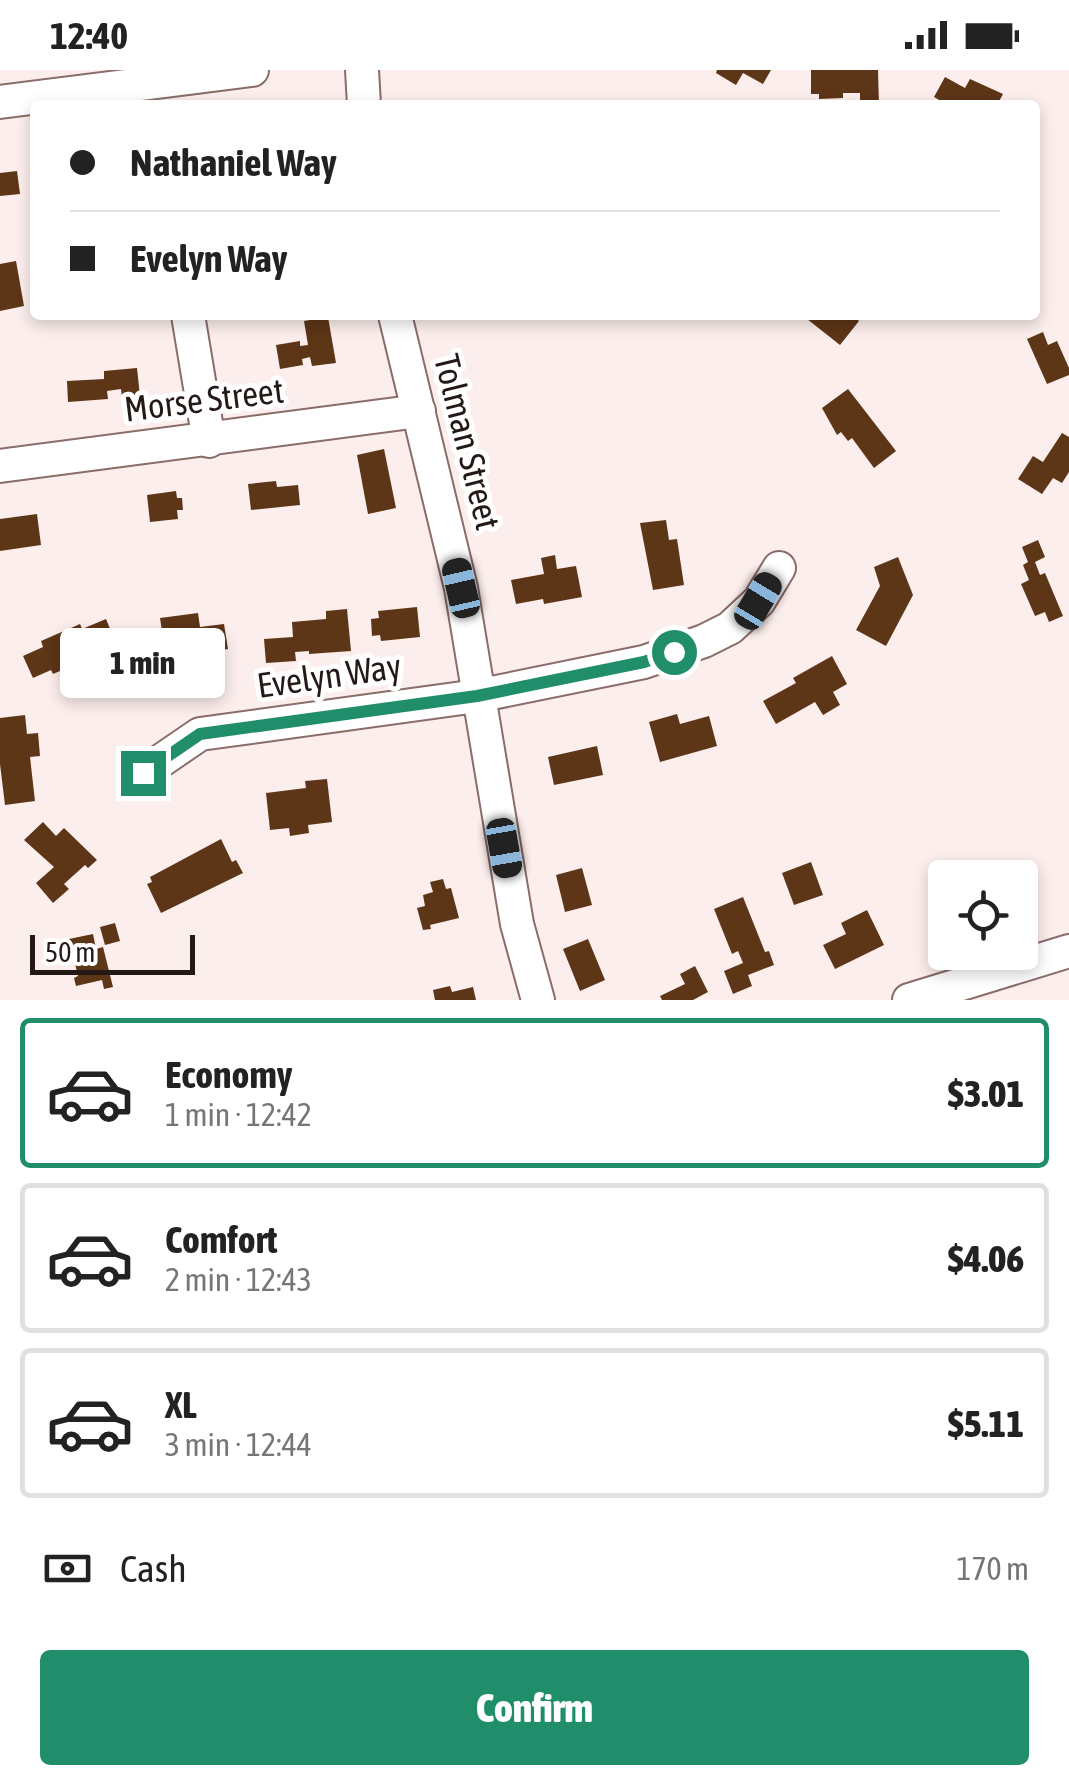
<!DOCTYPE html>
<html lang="en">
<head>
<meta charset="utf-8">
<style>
  body { margin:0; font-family:"Asap Condensed",sans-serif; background:#f6f6f6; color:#222; height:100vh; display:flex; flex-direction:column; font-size:38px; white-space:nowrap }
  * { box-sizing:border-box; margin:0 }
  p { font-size:32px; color:#767676 }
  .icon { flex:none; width:55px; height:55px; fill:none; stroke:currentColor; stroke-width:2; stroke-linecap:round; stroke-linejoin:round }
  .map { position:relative; height:930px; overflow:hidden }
  .side { display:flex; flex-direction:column; background:#fff; flex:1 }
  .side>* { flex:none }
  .top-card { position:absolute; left:30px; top:30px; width:1010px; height:220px; border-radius:10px; box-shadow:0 5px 15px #0003; display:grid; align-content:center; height:220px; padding:0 40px; background:#fff }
  .controls { position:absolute; left:928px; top:790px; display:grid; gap:20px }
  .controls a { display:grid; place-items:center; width:110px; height:110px; border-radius:10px; background:#fff; box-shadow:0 5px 15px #0003; font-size:50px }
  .scale { position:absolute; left:30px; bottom:25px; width:165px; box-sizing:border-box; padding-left:10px; border:5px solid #251918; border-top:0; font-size:28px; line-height:35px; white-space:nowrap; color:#251918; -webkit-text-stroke:8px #fff; paint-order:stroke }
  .end { position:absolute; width:45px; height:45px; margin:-22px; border:12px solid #208d6b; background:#fff; box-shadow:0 0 0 5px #fff }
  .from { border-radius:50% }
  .bubble { position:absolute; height:70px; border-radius:10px; background:#fff; box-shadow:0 5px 15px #0003; font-size:32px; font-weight:800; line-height:70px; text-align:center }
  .car { position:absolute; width:30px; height:60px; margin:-30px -15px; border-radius:12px; box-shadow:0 0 8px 2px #0007; background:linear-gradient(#222 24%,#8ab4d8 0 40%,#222 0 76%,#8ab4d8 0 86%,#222 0) }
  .top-card b { display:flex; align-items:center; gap:35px; height:95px; font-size:38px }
  .top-card b+b { border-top:2px solid #e0e0e0 }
  .top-card i { width:25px; height:25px; background:#222 }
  ul { padding:18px 0 0; list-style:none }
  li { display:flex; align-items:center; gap:30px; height:150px; margin:0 20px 15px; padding:0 20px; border:5px solid #e0e0e0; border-radius:10px }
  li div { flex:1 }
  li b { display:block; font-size:38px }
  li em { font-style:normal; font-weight:800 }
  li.on { border-color:#208d6b }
  li>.icon { width:90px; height:90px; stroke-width:1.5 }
  .pay { display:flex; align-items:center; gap:25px; height:110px; padding:0 40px; font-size:38px }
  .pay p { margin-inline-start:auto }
  .button { display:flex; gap:20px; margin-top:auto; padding:20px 40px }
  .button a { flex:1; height:115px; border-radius:10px; background:#208d6b; color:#fff; font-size:40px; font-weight:800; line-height:115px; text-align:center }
  .status { display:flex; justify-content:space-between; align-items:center; height:70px; padding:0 50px; background:#fff; direction:ltr }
  .status svg { height:28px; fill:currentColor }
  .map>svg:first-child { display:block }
  .building { fill:#5d3517 }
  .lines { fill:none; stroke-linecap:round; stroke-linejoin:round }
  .minor-casing { stroke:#8a6c68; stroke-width:36 }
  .minor { stroke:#fff; stroke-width:32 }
  .route { stroke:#208d6b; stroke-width:12 }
  .labels { text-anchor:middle; stroke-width:10; stroke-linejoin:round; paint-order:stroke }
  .street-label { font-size:35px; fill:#251918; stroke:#fff }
</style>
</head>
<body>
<div class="status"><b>12:40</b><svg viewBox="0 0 49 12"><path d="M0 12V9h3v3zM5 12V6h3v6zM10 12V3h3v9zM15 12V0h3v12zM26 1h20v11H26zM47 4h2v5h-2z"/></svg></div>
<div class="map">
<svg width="1069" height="930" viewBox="0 0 1069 930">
  <rect width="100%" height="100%" fill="#fceeec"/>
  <g class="building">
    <polygon points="717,0 771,0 763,14 743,3 736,15 716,3"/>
    <polygon points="811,0 878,0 879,35 860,35 860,23 843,23 843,28 819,29 819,24 811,24"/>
    <polygon points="945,7 965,18 970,9 1003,24 997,35 968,35 959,30 956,35 948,30 946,34 934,27"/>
    <polygon points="17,101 20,124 0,126 0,103"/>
    <polygon points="16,191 24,236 0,241 0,194"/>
    <polygon points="802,245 852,245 859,251 840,275"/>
    <polygon points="328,247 336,293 312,296 310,287 302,289 303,295 280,299 276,275 300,271 300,276 308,275 304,251"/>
    <polygon points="1043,262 1048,275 1057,271 1069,298 1069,305 1047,314 1027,269"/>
    <polygon points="137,298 140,326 122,327 121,319 107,321 108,329 68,332 67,311 104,309 104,301"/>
    <polygon points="848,319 896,381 874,398 852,368 848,371 841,362 837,365 822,338"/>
    <polygon points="1062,363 1069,367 1069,402 1062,413 1053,408 1042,424 1018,409 1033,386 1043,392"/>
    <polygon points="384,379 396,438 368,444 357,385"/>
    <polygon points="276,411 277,417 298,415 300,435 251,440 248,414"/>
    <polygon points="176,421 177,428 182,428 183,440 177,440 178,449 150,452 147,425"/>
    <polygon points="37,444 41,475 0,481 0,449"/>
    <polygon points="666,450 669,470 677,469 684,515 653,520 640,453"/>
    <polygon points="1038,470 1045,487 1035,492 1040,505 1045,503 1063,546 1049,552 1045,542 1035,546 1021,514 1029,510 1023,495 1028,492 1022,477"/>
    <polygon points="555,485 557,499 576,496 582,527 544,534 543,529 516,534 511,510 544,504 541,488"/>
    <polygon points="898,487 913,525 886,576 856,560 880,516 874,497"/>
    <polygon points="417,537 420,567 381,571 380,565 372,566 371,549 379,548 378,541"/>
    <polygon points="347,539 351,581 309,584 309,581 295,582 296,591 266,593 264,569 293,567 292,552 326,549 326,541"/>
    <polygon points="198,543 200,557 224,554 228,579 166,588 160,548"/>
    <polygon points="106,549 116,573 92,584 94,587 80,592 82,596 69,601 67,598 53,604 51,600 33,608 23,586 43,577 41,571 80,554 82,559"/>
    <polygon points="832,586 847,614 833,622 840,635 823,645 815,632 776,654 763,631 796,613 793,608"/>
    <polygon points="677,644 680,654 709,646 717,676 660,692 649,652"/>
    <polygon points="25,645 27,664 38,663 40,686 30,687 35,731 5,735 0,694 0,648"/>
    <polygon points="597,676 603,705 554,715 548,687"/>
    <polygon points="327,709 332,752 308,755 309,763 290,766 289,758 270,760 266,723 306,718 305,711"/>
    <polygon points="43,752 56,766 64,758 97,790 88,798 85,795 64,814 69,819 53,833 36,813 54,797 24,770"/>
    <polygon points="221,769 232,792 236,790 243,803 161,843 147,814 152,812 150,807"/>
    <polygon points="811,792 823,825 794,835 782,803"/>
    <polygon points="582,798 592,835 565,842 556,805"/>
    <polygon points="443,809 446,819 451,818 459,848 430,855 431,859 423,860 417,838 425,836 423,825 433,822 430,812"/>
    <polygon points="743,827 765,882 769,881 774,895 748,905 752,916 733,924 724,901 743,893 738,881 732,884 714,839"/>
    <polygon points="867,840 884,875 835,899 823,875 846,864 841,853"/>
    <polygon points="115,853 120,871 105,875 100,857"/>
    <polygon points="93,864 96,879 103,877 113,917 104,919 102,910 76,916 74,908 78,906 69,869"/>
    <polygon points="588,869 605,910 580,921 563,879"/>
    <polygon points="695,896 708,922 693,930 662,930 660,926 685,914 680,904"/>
    <polygon points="450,916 452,922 473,917 476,930 435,930 433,920"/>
  </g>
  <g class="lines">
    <defs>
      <g id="minor">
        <polyline points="362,0 364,35"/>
        <polyline points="0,32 252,0"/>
        <polyline points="188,245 209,371"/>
        <polyline points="395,245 461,518 517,854 538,930"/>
        <polyline points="0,396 419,341"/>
        <polyline points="143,703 200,664 477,626 644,592 704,571 730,558 759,531 779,498"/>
        <polyline points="909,930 1069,881"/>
      </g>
    </defs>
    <use href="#minor" class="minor-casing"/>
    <use href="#minor" class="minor"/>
  </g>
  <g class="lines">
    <polyline class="route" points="143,703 200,664 477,626 644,592 674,582"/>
  </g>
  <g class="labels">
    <g class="street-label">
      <text transform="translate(204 330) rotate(-7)" y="12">Morse Street</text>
      <text transform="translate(467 372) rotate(76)" y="12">Tolman Street</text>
      <text transform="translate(329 606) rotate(-8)" y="12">Evelyn Way</text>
    </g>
  </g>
</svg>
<div class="controls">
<a><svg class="icon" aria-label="locate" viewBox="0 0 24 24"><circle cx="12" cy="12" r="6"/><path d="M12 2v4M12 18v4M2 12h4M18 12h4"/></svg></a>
</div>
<div class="scale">50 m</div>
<i class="end from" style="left:674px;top:582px"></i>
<i class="end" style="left:143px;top:703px"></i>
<div class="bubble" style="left:60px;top:558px;width:165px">1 min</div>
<i class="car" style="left:461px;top:518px;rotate:347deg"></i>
<i class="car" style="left:758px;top:531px;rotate:31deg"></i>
<i class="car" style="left:504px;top:778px;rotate:170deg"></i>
<div class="top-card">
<b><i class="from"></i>Nathaniel Way</b>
<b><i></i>Evelyn Way</b>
</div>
</div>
<section class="side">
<ul>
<li class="on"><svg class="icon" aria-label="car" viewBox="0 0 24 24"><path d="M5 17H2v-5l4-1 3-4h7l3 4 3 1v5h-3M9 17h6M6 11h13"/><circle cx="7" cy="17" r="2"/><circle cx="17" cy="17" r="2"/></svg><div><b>Economy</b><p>1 min · 12:42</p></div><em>$3.01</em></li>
<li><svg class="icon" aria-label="car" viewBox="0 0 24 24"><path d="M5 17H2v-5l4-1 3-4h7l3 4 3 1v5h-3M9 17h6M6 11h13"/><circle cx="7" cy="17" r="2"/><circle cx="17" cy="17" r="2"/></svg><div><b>Comfort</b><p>2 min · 12:43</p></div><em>$4.06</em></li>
<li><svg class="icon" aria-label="car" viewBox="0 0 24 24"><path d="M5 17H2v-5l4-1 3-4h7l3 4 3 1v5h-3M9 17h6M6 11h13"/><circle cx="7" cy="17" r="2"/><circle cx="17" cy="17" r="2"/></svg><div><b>XL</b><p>3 min · 12:44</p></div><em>$5.11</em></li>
</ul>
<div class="pay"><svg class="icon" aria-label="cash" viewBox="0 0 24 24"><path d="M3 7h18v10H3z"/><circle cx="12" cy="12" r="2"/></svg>Cash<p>170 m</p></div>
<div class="button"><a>Confirm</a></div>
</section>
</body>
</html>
